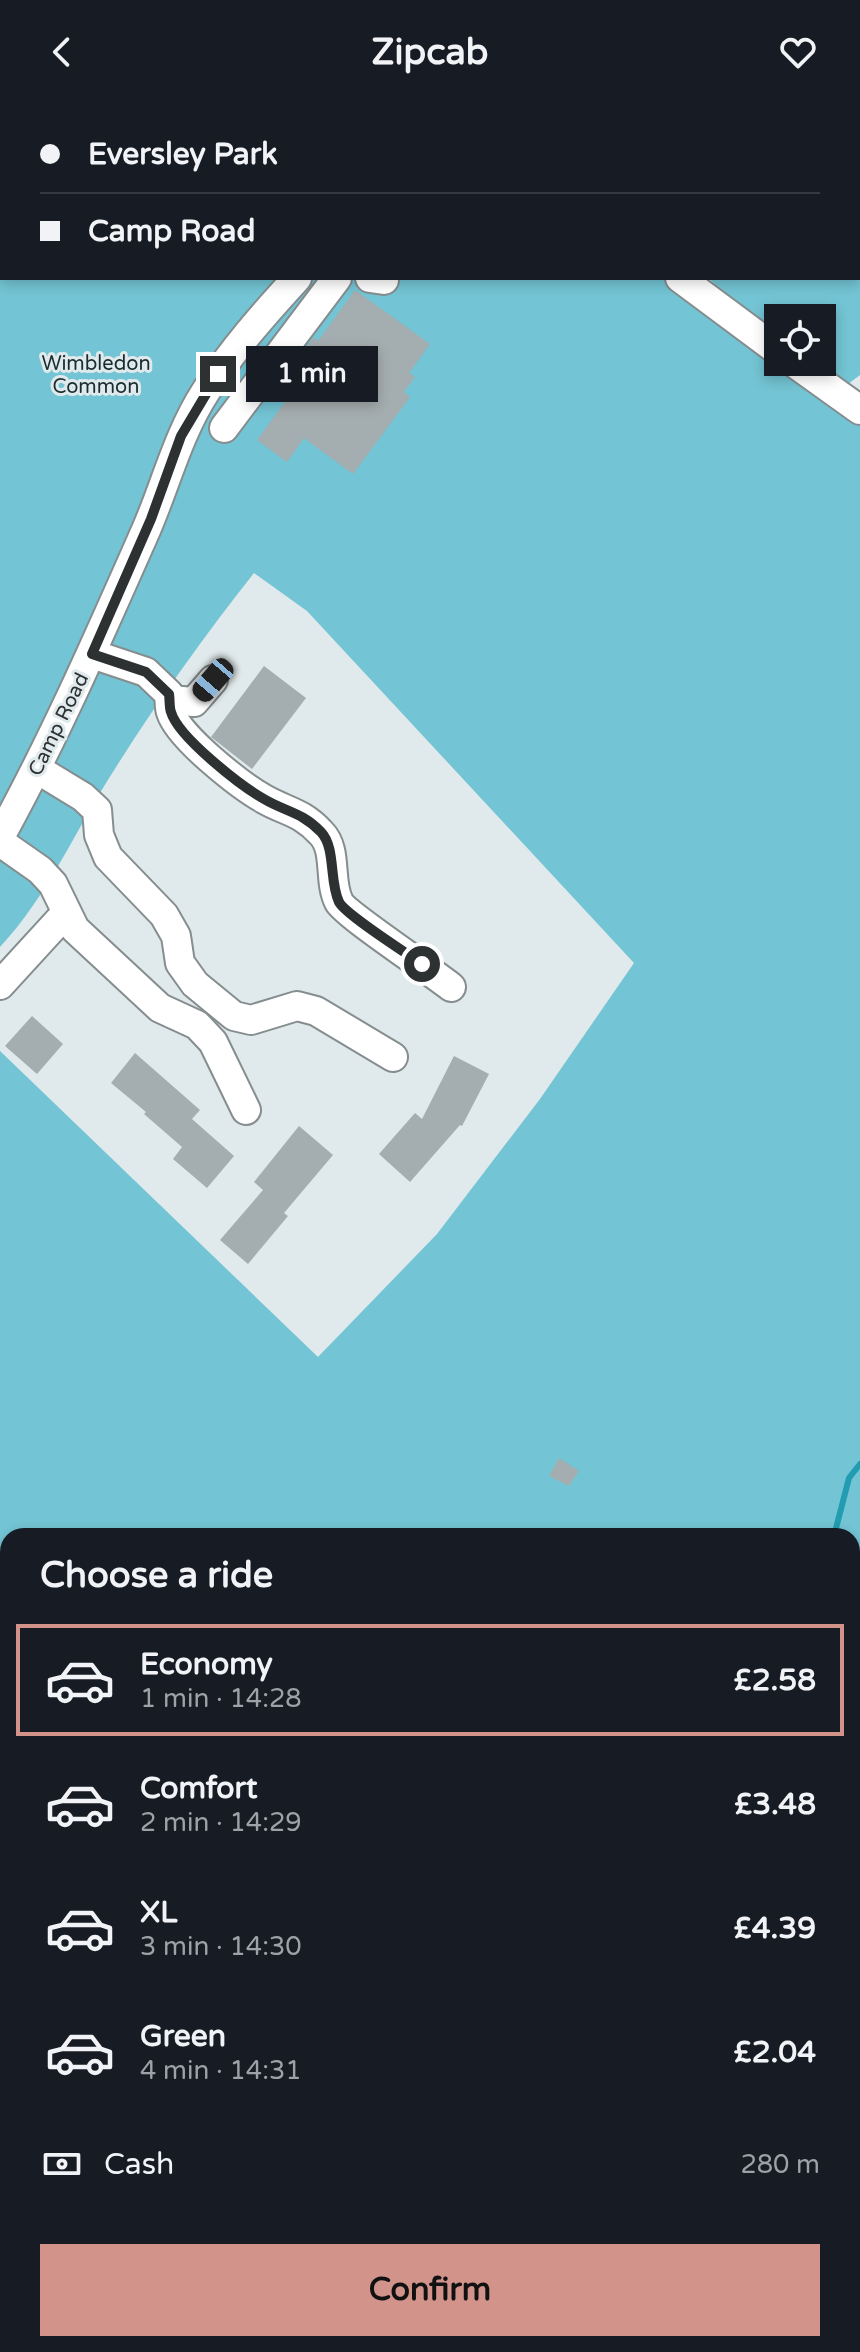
<!DOCTYPE html>
<html lang="en">
<head>
<meta charset="utf-8">
<style>
  body { margin:0; font-family:"Varela Round",sans-serif; background:#242831; color:#f1f3f6; height:100vh; display:flex; flex-direction:column; font-size:30px; white-space:nowrap }
  * { box-sizing:border-box; margin:0 }
  p { font-size:26px; color:#9ea1a6 }
  .icon { flex:none; width:44px; height:44px; fill:none; stroke:currentColor; stroke-width:2; stroke-linecap:round; stroke-linejoin:round }
  .map { position:relative; flex:1; overflow:hidden }
  .sheet { position:absolute; left:0px; top:1424px; width:860px; height:824px; display:flex; flex-direction:column; background:#171b24; border-radius:24px 24px 0 0; box-shadow:0 4px 12px #0003 }
  .sheet>* { flex:none }
  .hud { position:absolute; left:0px; top:0px; width:860px; height:176px; box-shadow:0 4px 12px #0003; display:grid; align-content:center; height:176px; padding:0 40px; background:#171b24 }
  .tools { position:absolute; left:764px; top:200px; display:grid; gap:16px }
  .tools a { display:grid; place-items:center; width:72px; height:72px; border-radius:0px; background:#171b24; box-shadow:0 4px 12px #0003; font-size:40px }
  .end { position:absolute; width:36px; height:36px; margin:-18px; border:10px solid #2d3131; background:#fff; box-shadow:0 0 0 4px #fff }
  .from { border-radius:50% }
  .bubble { position:absolute; height:56px; border-radius:0px; background:#171b24; box-shadow:0 4px 12px #0003; font-size:26px; font-weight:700; line-height:56px; text-align:center }
  .car { position:absolute; width:24px; height:48px; margin:-24px -12px; border-radius:10px; box-shadow:0 0 6px 2px #0007; background:linear-gradient(#222 24%,#8ab4d8 0 40%,#222 0 76%,#8ab4d8 0 86%,#222 0) }
  .hud b { display:flex; align-items:center; gap:28px; height:76px; font-size:30px }
  .hud b+b { border-top:2px solid #363941 }
  .hud i { width:20px; height:20px; background:#f1f3f6 }
  ul { padding:0; list-style:none }
  li { display:flex; align-items:center; gap:24px; height:112px; margin:0 16px 12px; padding:0 24px; border:4px solid transparent; border-radius:0px }
  li div { flex:1 }
  li b { display:block; font-size:30px }
  li em { font-style:normal; font-weight:700 }
  li.current { border-color:#d2948a }
  li>.icon { width:72px; height:72px; stroke-width:1.5 }
  h2 { padding:0 40px; font-size:36px; line-height:96px }
  .pay { display:flex; align-items:center; gap:20px; height:88px; padding:0 40px; font-size:30px }
  .pay p { margin-inline-start:auto }
  .primary-button { display:flex; gap:16px; margin-top:auto; padding:16px 40px }
  .primary-button a { flex:1; height:92px; border-radius:0px; background:#d2948a; color:#111; font-size:32px; font-weight:700; line-height:92px; text-align:center }
  header { display:flex; justify-content:space-between; align-items:center; height:104px; padding:0 40px; background:#171b24; font-size:36px; font-weight:700 }
  .map>svg:first-child { display:block }
  .green { fill:#73c4d4; fill-rule:evenodd }
  .lines { fill:none; stroke-linecap:round; stroke-linejoin:round }
  .stream { stroke:#229cb0; stroke-width:6 }
  .building { fill:#a4adaf }
  .minor-casing { stroke:#858d8f; stroke-width:32 }
  .minor { stroke:#fff; stroke-width:28 }
  .route { stroke:#2d3131; stroke-width:10 }
  .labels { text-anchor:middle; stroke-width:6; stroke-linejoin:round; paint-order:stroke }
  .park-label { font-size:20px; fill:#192d31; stroke:#e0e9eb }
  .street-label { font-size:20px; fill:#2d3131; stroke:#e0e9eb }
</style>
</head>
<body>
<header><svg class="icon" aria-label="back" viewBox="0 0 24 24"><path d="M15 5l-7 7 7 7"/></svg>Zipcab<svg class="icon" aria-label="heart" viewBox="0 0 24 24"><path d="M12 20l-8-8c-3-5 5-10 8-4 3-6 11-1 8 4z"/></svg></header>
<div class="map">
<svg width="860" height="2248" viewBox="0 0 860 2248">
  <rect width="100%" height="100%" fill="#e0e9eb"/>
  <path class="green" d="M0,0h447l-445,2v172h305l-40,56 45,-56h384l110,84h16v-44h-44v20l-70,-60h150v-172l-366,-2h368v271l-20,15 20,12v1950h-860v-1301l318,306 119,-123 103,-135 94,-136 -327,-352 -53,-38c-53,67 -102,136 -148,210 -34,55 -61,116 -106,164zM8,1432h844v808h-844z"/>
  <g class="lines">
    <g class="stream">
      <polyline points="834,1432 849,1374 860,1360"/>
      <polyline points="852,2013 860,2002"/>
      <polyline points="484,2240 498,2248"/>
      <polyline points="721,2248 728,2240"/>
    </g>
  </g>
  <g class="building">
    <polygon points="355,186 430,240 409,269 415,273 404,288 410,293 353,370 304,334 287,358 257,336 296,283 283,274 314,233 318,237"/>
    <polygon points="264,562 306,594 252,665 211,633"/>
    <polygon points="32,912 63,940 37,970 5,942"/>
    <polygon points="135,949 200,1006 192,1015 234,1052 207,1084 173,1055 182,1043 144,1010 146,1008 111,979"/>
    <polygon points="454,952 489,970 462,1022 460,1021 410,1078 379,1050 415,1009 422,1015"/>
    <polygon points="299,1022 333,1051 284,1109 288,1112 248,1160 220,1136 263,1086 254,1078"/>
    <polygon points="559,1354 579,1367 569,1382 549,1372"/>
  </g>
  <g class="lines">
    <defs>
      <g id="minor">
        <polyline points="472,0 474,2"/>
        <polyline points="207,2 212,0"/>
        <polyline points="0,98 2,97"/>
        <polyline points="370,174 384,176"/>
        <polyline points="680,174 778,247"/>
        <polyline points="793,258 860,306"/>
        <polyline points="224,324 337,174"/>
        <path d="M92,550l54,18 23,22c1,6 0,13 2,18 7,25 70,74 93,87 23,13 38,13 57,34 17,17 7,48 18,69 6,12 95,71 112,85"/>
        <polyline points="170,596 194,598 213,576"/>
        <polyline points="37,665 83,693 97,706 99,731 108,753 164,811 176,832 180,859 195,880 234,912 251,916 297,902 316,907 393,953"/>
        <path d="M0,733c55,-100 100,-203 146,-307 20,-46 32,-96 60,-139 26,-41 58,-77 91,-113"/>
        <polyline points="0,738 40,766 53,780 75,825 160,904 197,921 213,938 246,1006"/>
        <polyline points="0,881 65,810"/>
      </g>
    </defs>
    <use href="#minor" class="minor-casing"/>
    <use href="#minor" class="minor"/>
  </g>
  <g class="lines">
    <path class="route" d="M218,270l-37,62 -30,83 -59,135 54,18 23,22c1,6 0,13 2,18 7,25 70,74 93,87 22,13 38,13 57,33 15,16 8,49 18,70 6,12 67,51 83,62"/>
  </g>
  <g class="labels">
    <g class="park-label">
      <text x="96" y="266">Wimbledon<tspan x="96" dy="23">Common</tspan></text>
    </g>
    <g class="street-label">
      <text transform="translate(58 620) rotate(-64)" y="7">Camp Road</text>
    </g>
  </g>
</svg>
<div class="tools">
<a><svg class="icon" aria-label="locate" viewBox="0 0 24 24"><circle cx="12" cy="12" r="6"/><path d="M12 2v4M12 18v4M2 12h4M18 12h4"/></svg></a>
</div>
<i class="end from" style="left:422px;top:860px"></i>
<i class="end" style="left:218px;top:270px"></i>
<div class="bubble" style="left:246px;top:242px;width:132px">1 min</div>
<i class="car" style="left:213px;top:576px;rotate:221deg"></i>
<div class="hud">
<b><i class="from"></i>Eversley Park</b>
<b><i></i>Camp Road</b>
</div>
<section class="sheet">
<h2>Choose a ride</h2>
<ul>
<li class="current"><svg class="icon" aria-label="car" viewBox="0 0 24 24"><path d="M5 17H2v-5l4-1 3-4h7l3 4 3 1v5h-3M9 17h6M6 11h13"/><circle cx="7" cy="17" r="2"/><circle cx="17" cy="17" r="2"/></svg><div><b>Economy</b><p>1 min · 14:28</p></div><em>£2.58</em></li>
<li><svg class="icon" aria-label="car" viewBox="0 0 24 24"><path d="M5 17H2v-5l4-1 3-4h7l3 4 3 1v5h-3M9 17h6M6 11h13"/><circle cx="7" cy="17" r="2"/><circle cx="17" cy="17" r="2"/></svg><div><b>Comfort</b><p>2 min · 14:29</p></div><em>£3.48</em></li>
<li><svg class="icon" aria-label="car" viewBox="0 0 24 24"><path d="M5 17H2v-5l4-1 3-4h7l3 4 3 1v5h-3M9 17h6M6 11h13"/><circle cx="7" cy="17" r="2"/><circle cx="17" cy="17" r="2"/></svg><div><b>XL</b><p>3 min · 14:30</p></div><em>£4.39</em></li>
<li><svg class="icon" aria-label="car" viewBox="0 0 24 24"><path d="M5 17H2v-5l4-1 3-4h7l3 4 3 1v5h-3M9 17h6M6 11h13"/><circle cx="7" cy="17" r="2"/><circle cx="17" cy="17" r="2"/></svg><div><b>Green</b><p>4 min · 14:31</p></div><em>£2.04</em></li>
</ul>
<div class="pay"><svg class="icon" aria-label="cash" viewBox="0 0 24 24"><path d="M3 7h18v10H3z"/><circle cx="12" cy="12" r="2"/></svg>Cash<p>280 m</p></div>
<div class="primary-button"><a>Confirm</a></div>
</section>
</div>
</body>
</html>
